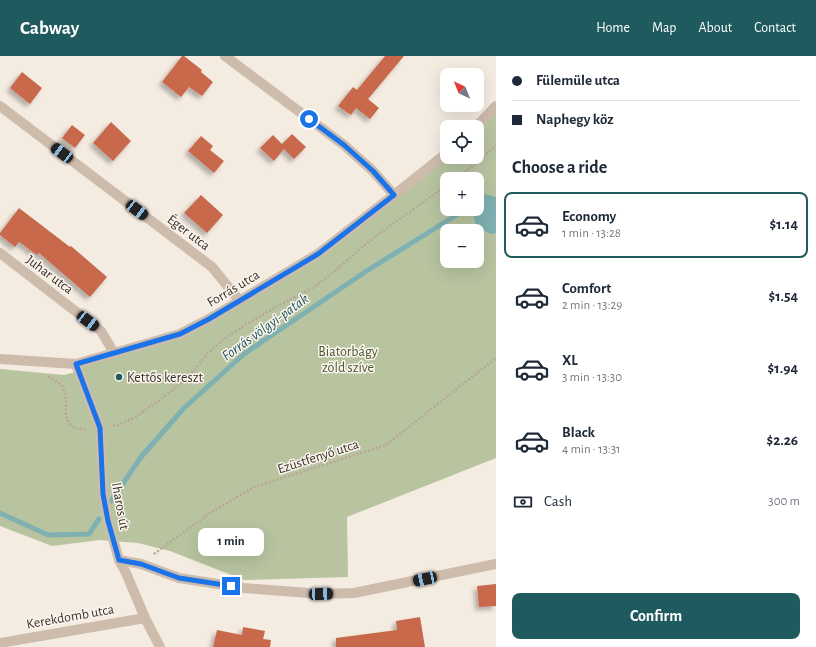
<!DOCTYPE html>
<html lang="en">
<head>
<meta charset="utf-8">
<style>
  body { margin:0; font-family:"Alegreya Sans",sans-serif; background:#f6f6f7; color:#1f2937; height:100vh; display:flex; flex-direction:column; font-size:15px; white-space:nowrap }
  * { box-sizing:border-box; margin:0 }
  p { font-size:13px; color:#747a83 }
  .icon { flex:none; width:22px; height:22px; fill:none; stroke:currentColor; stroke-width:2; stroke-linecap:round; stroke-linejoin:round }
  .map { position:relative; flex:1; overflow:hidden }
  .panel { display:flex; flex-direction:column; background:#fff; width:320px }
  .panel>* { flex:none }
  .banner { display:grid; align-content:center; height:88px; padding:0 16px; background:#fff }
  .needle { width:26px; rotate:317deg }
  .fabs { position:absolute; left:440px; top:12px; display:grid; gap:8px }
  .fabs a { display:grid; place-items:center; width:44px; height:44px; border-radius:8px; background:#fff; box-shadow:0 4px 16px #0002; font-size:20px }
  .end { position:absolute; width:18px; height:18px; margin:-9px; border:5px solid #1a73e8; background:#fff; box-shadow:0 0 0 2px #fff }
  .from { border-radius:50% }
  .bubble { position:absolute; height:28px; border-radius:8px; background:#fff; box-shadow:0 4px 16px #0002; font-size:13px; font-weight:700; line-height:28px; text-align:center }
  .car { position:absolute; width:12px; height:24px; margin:-12px -6px; border-radius:5px; box-shadow:0 0 3px 1px #0007; background:linear-gradient(#222 24%,#8ab4d8 0 40%,#222 0 76%,#8ab4d8 0 86%,#222 0) }
  .banner b { display:flex; align-items:center; gap:14px; height:38px; font-size:15px }
  .banner b+b { border-top:1px solid #e0e1e3 }
  .banner i { width:10px; height:10px; background:#1f2937 }
  ul { padding:0; list-style:none }
  li { display:flex; align-items:center; gap:12px; height:66px; margin:0 8px 6px; padding:0 8px; border:2px solid transparent; border-radius:8px }
  li div { flex:1 }
  li b { display:block; font-size:15px }
  li em { font-style:normal; font-weight:700 }
  li.selected { border-color:#1f5a5e }
  li>.icon { width:36px; height:36px; stroke-width:1.5 }
  h2 { padding:0 16px; font-size:18px; line-height:48px }
  .pay { display:flex; align-items:center; gap:10px; height:44px; padding:0 16px; font-size:15px }
  .pay p { margin-inline-start:auto }
  .cta { display:flex; gap:8px; margin-top:auto; padding:8px 16px }
  .cta a { flex:1; height:46px; border-radius:8px; background:#1f5a5e; color:#fff; font-size:16px; font-weight:700; line-height:46px; text-align:center }
  header { display:flex; align-items:center; gap:24px; box-sizing:border-box; height:56px; padding:0 20px; background:#1f5a5e; color:#fff }
  header strong { font-size:19px }
  nav { display:flex; gap:22px; margin-inline-start:auto; font-size:14px }
  main { display:flex; flex:1; min-height:0 }
  .map>svg:first-child { display:block }
  .green { fill:#b8c4a0; fill-rule:evenodd }
  .water { fill:#7fb0b2 }
  .lines { fill:none; stroke-linecap:round; stroke-linejoin:round }
  .stream { stroke:#7fb0b2; stroke-width:5 }
  .building { fill:#c8694b; filter:url(#shadow) }
  .path { stroke:#b9a596; stroke-width:2.5; stroke-dasharray:2 2; stroke-linecap:butt }
  .minor { stroke:#cdbbac; stroke-width:10 }
  .route { stroke:#1a73e8; stroke-width:5 }
  .poi-dot { fill:#1f5a5e; stroke:#fbf5ee; stroke-width:1.5 }
  .labels { text-anchor:middle; stroke-width:3; stroke-linejoin:round; paint-order:stroke }
  .street-label { font-size:14px; fill:#3b302b; stroke:#fbf5ee }
  .park-label { font-size:14px; fill:#4a5a2e; stroke:#fbf5ee }
  .poi-label { font-size:14px; fill:#3b302b; stroke:#fbf5ee; text-anchor:start }
  .water-label { font-size:15px; font-style:italic; fill:#1f5a5e; stroke:#fbf5ee }
</style>
</head>
<body>
<header>
<strong>Cabway</strong>
<nav><a>Home</a><a>Map</a><a>About</a><a>Contact</a></nav>
</header>
<main>
<div class="map">
<svg width="496" height="591" viewBox="0 0 496 591">
  <defs>
    <filter id="shadow"><feDropShadow dx="-3.5" dy="3.5" stdDeviation="2" flood-color="#0004"/></filter>
  </defs>
  <rect width="100%" height="100%" fill="#f4ebe1"/>
  <path class="green" d="M496,50v352l-149,59 1,60 -104,3 -74,-29 -32,-8 -38,-3 -48,6 -52,-20v-157l64,6 15,-4 -3,-7 104,-30 138,-80 129,-97h30v-30zM447,123h30v30h-30zM447,175h30v30h-30z"/>
  <polygon class="water" points="481,137 496,141 496,177 492,178 476,172 472,153 477,153 477,142"/>
  <g class="lines">
    <g class="stream">
      <polyline points="111,445 141,401 184,352 244,298 365,216 466,153"/>
      <polyline points="0,457 48,479 89,478 99,463"/>
    </g>
  </g>
  <g class="building">
    <polygon points="182,0 184,0 202,14 201,16 213,26 202,40 189,31 181,41 162,26"/>
    <polygon points="385,0 404,0 368,43 379,52 370,63 356,52 351,59 338,50 353,31 357,34"/>
    <polygon points="22,16 42,32 30,48 10,32"/>
    <polygon points="111,66 131,85 113,105 93,87"/>
    <polygon points="72,69 85,79 75,92 62,82"/>
    <polygon points="292,78 306,91 294,103 284,93 274,105 260,92 273,79 282,88"/>
    <polygon points="201,80 213,90 210,94 224,105 214,117 188,95"/>
    <polygon points="201,139 223,159 207,177 184,157"/>
    <polygon points="19,152 70,191 71,190 107,221 90,241 39,197 37,199 19,186 15,191 0,179 0,177"/>
    <polygon points="496,528 496,550 479,551 477,530"/>
    <polygon points="420,561 425,591 336,591 336,582 397,574 396,565"/>
    <polygon points="243,571 265,575 263,583 271,584 270,591 213,591 217,574 242,579"/>
  </g>
  <g class="lines">
    <g class="path">
      <polyline points="455,123 470,112 496,90"/>
      <path d="M48,321c33,12 6,38 26,50 3,2 8,2 12,3"/>
      <polyline points="113,370 118,369 137,360 157,346 180,328 196,312 208,297 223,284 242,271 279,249 314,231 331,218 372,183 447,129"/>
      <polyline points="154,498 210,457 254,431 386,389 496,302"/>
    </g>
    <g class="minor">
      <polyline points="225,0 344,89 373,115 394,139"/>
      <polyline points="0,50 212,211 239,244"/>
      <polyline points="476,71 496,50"/>
      <polyline points="0,197 101,275 114,297"/>
      <polyline points="0,303 76,308 180,278 209,263 318,198 394,139 447,97"/>
      <polyline points="76,308 100,372 103,438 108,465 119,504 126,517 145,562 160,591"/>
      <polyline points="119,504 141,508 179,522 244,532 321,538 354,537 496,508"/>
      <polyline points="0,587 145,562"/>
    </g>
  </g>
  <g class="lines">
    <polyline class="route" points="231,530 179,522 141,508 119,504 108,465 103,438 100,372 76,308 180,278 209,263 318,198 394,139 373,115 344,89 309,63"/>
  </g>
  <circle class="poi-dot" cx="119" cy="321" r="4"/>
  <g class="labels">
    <g class="street-label">
      <text transform="translate(189 176) rotate(37)" y="5">Éger utca</text>
      <text transform="translate(50 218) rotate(37)" y="5">Juhar utca</text>
      <text transform="translate(233 232) rotate(-31)" y="5">Forrás utca</text>
      <text transform="translate(318 400) rotate(-18)" y="5">Ezüstfenyő utca</text>
      <text transform="translate(121 450) rotate(80)" y="5">Iharos út</text>
      <text transform="translate(70 560) rotate(-10)" y="5">Kerekdomb utca</text>
    </g>
    <g class="park-label">
      <text x="348" y="300">Biatorbágy<tspan x="348" dy="16">zöld szíve</tspan></text>
    </g>
    <g class="poi-label">
      <text x="127" y="326">Kettős kereszt</text>
    </g>
    <g class="water-label">
      <text transform="translate(265 271) rotate(-36)" y="5">Forrás völgyi-patak</text>
    </g>
  </g>
</svg>
<div class="fabs">
<a><svg class="needle" viewBox="-14 -14 28 28"><path d="M0-13l5 13h-10z" fill="#e53935"/><path d="M0 13l5-13h-10z" fill="#747a83"/></svg></a>
<a><svg class="icon" aria-label="locate" viewBox="0 0 24 24"><circle cx="12" cy="12" r="6"/><path d="M12 2v4M12 18v4M2 12h4M18 12h4"/></svg></a>
<a>+</a>
<a>−</a>
</div>
<i class="end from" style="left:309px;top:63px"></i>
<i class="end" style="left:231px;top:530px"></i>
<div class="bubble" style="left:198px;top:472px;width:66px">1 min</div>
<i class="car" style="left:62px;top:97px;rotate:307deg"></i>
<i class="car" style="left:137px;top:154px;rotate:127deg"></i>
<i class="car" style="left:88px;top:265px;rotate:127deg"></i>
<i class="car" style="left:425px;top:523px;rotate:258deg"></i>
<i class="car" style="left:321px;top:538px;rotate:88deg"></i>
</div>
<section class="panel">
<div class="banner">
<b><i class="from"></i>Fülemüle utca</b>
<b><i></i>Naphegy köz</b>
</div>
<h2>Choose a ride</h2>
<ul>
<li class="selected"><svg class="icon" aria-label="car" viewBox="0 0 24 24"><path d="M5 17H2v-5l4-1 3-4h7l3 4 3 1v5h-3M9 17h6M6 11h13"/><circle cx="7" cy="17" r="2"/><circle cx="17" cy="17" r="2"/></svg><div><b>Economy</b><p>1 min · 13:28</p></div><em>$1.14</em></li>
<li><svg class="icon" aria-label="car" viewBox="0 0 24 24"><path d="M5 17H2v-5l4-1 3-4h7l3 4 3 1v5h-3M9 17h6M6 11h13"/><circle cx="7" cy="17" r="2"/><circle cx="17" cy="17" r="2"/></svg><div><b>Comfort</b><p>2 min · 13:29</p></div><em>$1.54</em></li>
<li><svg class="icon" aria-label="car" viewBox="0 0 24 24"><path d="M5 17H2v-5l4-1 3-4h7l3 4 3 1v5h-3M9 17h6M6 11h13"/><circle cx="7" cy="17" r="2"/><circle cx="17" cy="17" r="2"/></svg><div><b>XL</b><p>3 min · 13:30</p></div><em>$1.94</em></li>
<li><svg class="icon" aria-label="car" viewBox="0 0 24 24"><path d="M5 17H2v-5l4-1 3-4h7l3 4 3 1v5h-3M9 17h6M6 11h13"/><circle cx="7" cy="17" r="2"/><circle cx="17" cy="17" r="2"/></svg><div><b>Black</b><p>4 min · 13:31</p></div><em>$2.26</em></li>
</ul>
<div class="pay"><svg class="icon" aria-label="cash" viewBox="0 0 24 24"><path d="M3 7h18v10H3z"/><circle cx="12" cy="12" r="2"/></svg>Cash<p>300 m</p></div>
<div class="cta"><a>Confirm</a></div>
</section>
</main>
</body>
</html>
